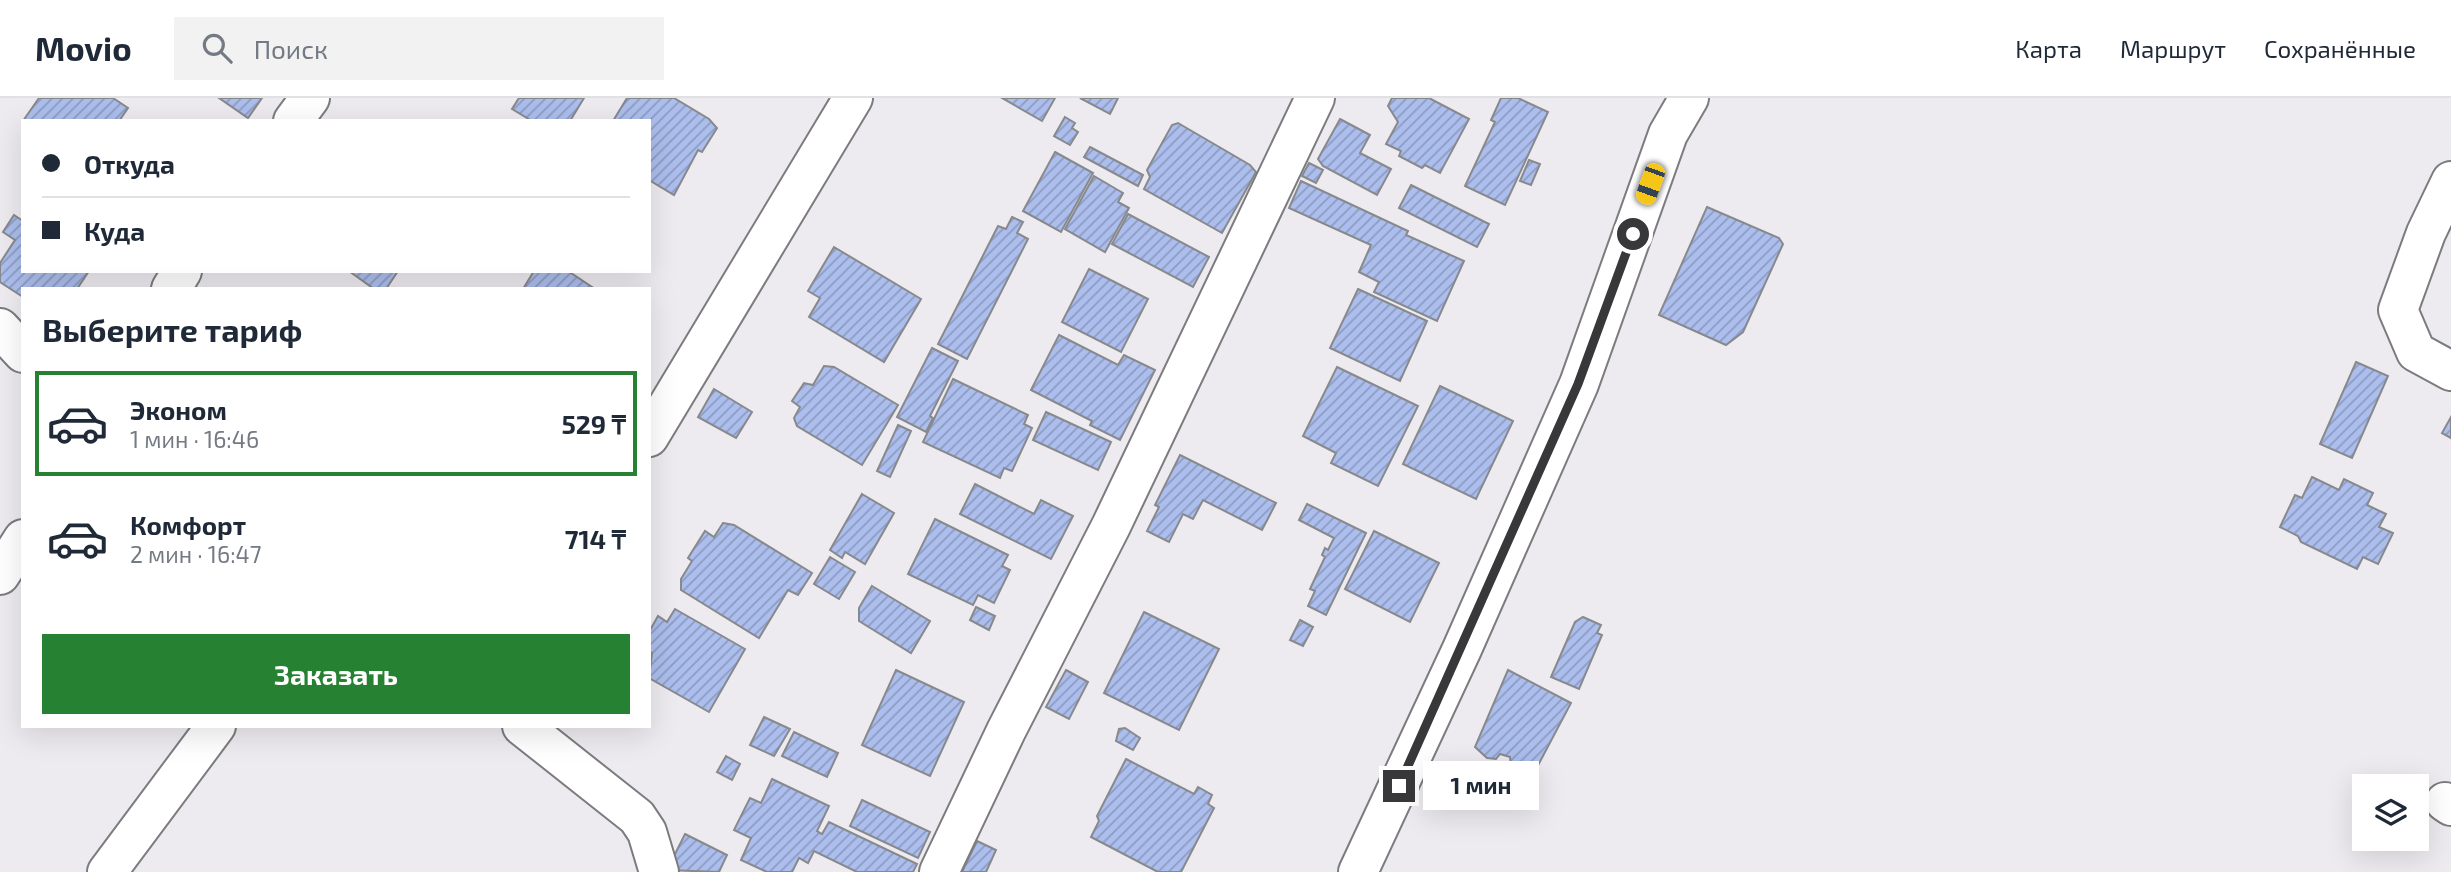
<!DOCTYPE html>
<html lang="ru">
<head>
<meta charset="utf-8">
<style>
  body { margin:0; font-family:"Exo 2",sans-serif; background:#f2f2f3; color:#1f2937; height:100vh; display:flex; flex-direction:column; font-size:26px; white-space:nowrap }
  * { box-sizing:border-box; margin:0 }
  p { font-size:23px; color:#747a83 }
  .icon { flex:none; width:38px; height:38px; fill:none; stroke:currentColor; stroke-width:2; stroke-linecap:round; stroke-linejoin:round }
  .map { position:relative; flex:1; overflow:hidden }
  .sheet { position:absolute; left:21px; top:189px; width:630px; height:441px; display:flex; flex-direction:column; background:#fff; border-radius:0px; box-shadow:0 7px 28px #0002 }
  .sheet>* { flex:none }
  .hud { position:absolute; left:21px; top:21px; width:630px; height:154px; border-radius:0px; box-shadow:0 7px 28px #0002; display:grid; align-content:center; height:154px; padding:0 21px; background:#fff }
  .controls { position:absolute; left:2352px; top:676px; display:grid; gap:14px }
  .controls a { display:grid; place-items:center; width:77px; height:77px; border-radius:0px; background:#fff; box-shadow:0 7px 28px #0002; font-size:35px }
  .end { position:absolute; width:32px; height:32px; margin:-16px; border:9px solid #38383a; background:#fff; box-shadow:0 0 0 4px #fff }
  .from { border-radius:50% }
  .bubble { position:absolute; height:49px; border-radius:0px; background:#fff; box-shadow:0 7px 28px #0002; font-size:23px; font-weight:700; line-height:49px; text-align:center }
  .car { position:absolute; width:21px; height:42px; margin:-21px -10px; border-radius:9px; box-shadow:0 0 5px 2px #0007; background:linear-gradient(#f5c518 24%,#345 0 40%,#f5c518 0 76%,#345 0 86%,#f5c518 0) }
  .hud b { display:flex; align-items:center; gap:24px; height:66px; font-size:26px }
  .hud b+b { border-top:2px solid #e0e1e3 }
  .hud i { width:18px; height:18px; background:#1f2937 }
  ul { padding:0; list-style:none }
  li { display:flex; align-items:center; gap:21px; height:105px; margin:0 14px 10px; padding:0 7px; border:4px solid transparent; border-radius:0px }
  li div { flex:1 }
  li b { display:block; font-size:26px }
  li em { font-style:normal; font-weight:700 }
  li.on { border-color:#268132 }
  li>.icon { width:63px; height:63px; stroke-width:1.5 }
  h2 { padding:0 21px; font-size:32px; line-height:84px }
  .action { display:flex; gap:14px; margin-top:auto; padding:14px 21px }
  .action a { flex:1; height:80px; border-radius:0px; background:#268132; color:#fff; font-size:28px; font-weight:700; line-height:80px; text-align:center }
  header { display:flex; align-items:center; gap:42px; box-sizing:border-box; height:98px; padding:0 35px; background:#fff; border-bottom:2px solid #e0e1e3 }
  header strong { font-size:33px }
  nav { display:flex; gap:38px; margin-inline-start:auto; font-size:24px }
  .search { width:490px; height:63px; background:#f2f2f3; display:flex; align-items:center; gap:18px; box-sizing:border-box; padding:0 24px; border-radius:0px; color:#747a83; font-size:26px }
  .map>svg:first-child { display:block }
  .building { fill:url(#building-hatch); stroke:#87898d; stroke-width:2 }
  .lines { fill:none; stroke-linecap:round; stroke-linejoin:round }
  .street-casing { stroke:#7c7b7f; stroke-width:42 }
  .street { stroke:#fff; stroke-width:38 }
  .route { stroke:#38383a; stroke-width:9 }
</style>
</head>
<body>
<header>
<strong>Movio</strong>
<div class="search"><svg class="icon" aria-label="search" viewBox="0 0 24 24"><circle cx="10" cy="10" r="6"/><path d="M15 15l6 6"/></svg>Поиск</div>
<nav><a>Карта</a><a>Маршрут</a><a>Сохранённые</a></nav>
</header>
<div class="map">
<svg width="2451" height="774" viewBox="0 0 2451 774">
  <defs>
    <pattern id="building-hatch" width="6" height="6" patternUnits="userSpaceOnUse" patternTransform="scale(1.75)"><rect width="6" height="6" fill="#acbeed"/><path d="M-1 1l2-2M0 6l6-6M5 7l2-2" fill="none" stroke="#8d9bc1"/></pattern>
  </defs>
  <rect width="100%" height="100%" fill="#edebf0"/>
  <g class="building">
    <polygon points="39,0 113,0 128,10 119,23 23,23"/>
    <polygon points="219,0 262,0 248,20"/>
    <polygon points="519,0 584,0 570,23 532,23 512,11"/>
    <polygon points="627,0 674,0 709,21 717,30 702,54 698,52 674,97 649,82 649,23 613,23"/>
    <polygon points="1002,0 1055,0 1042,23"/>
    <polygon points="1080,0 1118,0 1110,16"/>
    <polygon points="1392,0 1429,0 1469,21 1440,75 1425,67 1422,70 1399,58 1401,53 1386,46 1398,24 1388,8"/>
    <polygon points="1501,0 1518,0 1548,14 1505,107 1465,88 1495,24 1491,22"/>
    <polygon points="1065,19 1075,25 1072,30 1078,34 1070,47 1054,38"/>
    <polygon points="1340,21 1370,37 1360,55 1391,71 1377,97 1323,68 1318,61"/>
    <polygon points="1178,25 1250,67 1256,74 1222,135 1144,91 1150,79 1147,72 1172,27"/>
    <polygon points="1090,49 1143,77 1138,88 1084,59"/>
    <polygon points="1055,54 1093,75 1061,134 1023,113"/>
    <polygon points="1529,62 1540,66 1531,87 1520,83"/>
    <polygon points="1309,65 1323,72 1316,85 1302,78"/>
    <polygon points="1094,78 1123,95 1118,104 1129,110 1105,154 1065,131"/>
    <polygon points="1301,83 1408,133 1406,137 1464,163 1437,223 1374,194 1379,184 1359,174 1371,147 1289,110"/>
    <polygon points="1411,87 1489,126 1477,149 1399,110"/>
    <polygon points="1707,109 1779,140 1783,146 1743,234 1726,247 1659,217"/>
    <polygon points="1128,116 1209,159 1193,189 1112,146"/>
    <polygon points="14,117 23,123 23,173 89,173 77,191 23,191 23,199 0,184 0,165 15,142 3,134"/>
    <polygon points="1012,119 1023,124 1017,135 1028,141 967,261 938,246 998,128 1006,131"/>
    <polygon points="834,149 921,201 884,264 809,219 820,200 808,193"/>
    <polygon points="1089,171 1148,201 1121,254 1062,224"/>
    <polygon points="349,173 398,173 386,191 374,191"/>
    <polygon points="534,173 568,173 595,191 523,191"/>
    <polygon points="1358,191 1427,223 1400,283 1330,250"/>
    <polygon points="1059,237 1118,267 1124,257 1155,272 1120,342 1090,327 1092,323 1031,292"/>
    <polygon points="932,250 958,263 930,318 933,320 926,334 897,319"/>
    <polygon points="2356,264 2388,278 2352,360 2320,346"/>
    <polygon points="824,268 834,269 898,307 862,367 797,328 794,320 800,309 792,303 804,285 813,287"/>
    <polygon points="1337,269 1418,308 1378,388 1331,365 1336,355 1303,338"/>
    <polygon points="953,281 1028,317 1024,326 1032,330 1012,373 1004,370 1000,380 923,344"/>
    <polygon points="1440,288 1513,323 1476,401 1403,366"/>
    <polygon points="714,291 752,314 736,340 698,319"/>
    <polygon points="1046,314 1111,344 1098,372 1033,342"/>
    <polygon points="2451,319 2451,340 2442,335"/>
    <polygon points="898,327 911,333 890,379 877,373"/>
    <polygon points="1180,357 1276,405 1262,432 1203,402 1193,421 1183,416 1169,444 1147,433 1159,409 1155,407"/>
    <polygon points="2312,379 2339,392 2344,381 2373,395 2367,407 2386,416 2379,429 2393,435 2378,466 2363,459 2357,471 2301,444 2298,438 2280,429 2295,397 2302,400"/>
    <polygon points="975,386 1034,416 1041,402 1073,418 1051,461 960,416"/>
    <polygon points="862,396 894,415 865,466 845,454 842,460 830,452"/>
    <polygon points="1307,406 1366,435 1326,517 1308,508 1315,493 1310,491 1325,459 1322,457 1325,450 1328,452 1334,440 1299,422"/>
    <polygon points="935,421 1008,457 1002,468 1010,472 994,505 978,497 973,507 908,476"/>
    <polygon points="723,425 734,427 812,475 798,497 788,492 759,540 681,492 681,481 692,463 688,460 705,433 714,439"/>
    <polygon points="1374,433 1439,465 1410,524 1345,491"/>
    <polygon points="830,459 855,474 839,501 814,486"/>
    <polygon points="872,488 930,523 911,555 859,523 859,510"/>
    <polygon points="976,509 995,518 989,532 970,522"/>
    <polygon points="675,511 745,551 709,614 649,580 652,555 649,553 649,534 658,518 667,524"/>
    <polygon points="1144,514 1219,551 1179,632 1104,595"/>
    <polygon points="1583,519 1601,527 1597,535 1602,537 1579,591 1551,579 1575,524"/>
    <polygon points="1300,522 1313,529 1303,548 1290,542"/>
    <polygon points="896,572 964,604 930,678 862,647"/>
    <polygon points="1066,572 1088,584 1069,621 1046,609"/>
    <polygon points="1508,572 1571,605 1535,673 1527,677 1511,670 1510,659 1500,656 1496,661 1487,660 1475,649"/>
    <polygon points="764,619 790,631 774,658 750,647"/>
    <polygon points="1125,630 1140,640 1133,652 1116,643 1119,631"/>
    <polygon points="794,634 838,655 827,679 782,658"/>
    <polygon points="726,658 740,666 732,682 717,674"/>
    <polygon points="1126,661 1194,696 1198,689 1212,697 1208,706 1214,710 1181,774 1158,774 1091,739 1099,723 1097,718"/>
    <polygon points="772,681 829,708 817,733 822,736 829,724 917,766 913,774 857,774 814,753 808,765 799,760 792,774 767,774 741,762 751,740 734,732 750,700 761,705"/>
    <polygon points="862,702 930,734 918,760 850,728"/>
    <polygon points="685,736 727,757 719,774 667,772"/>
    <polygon points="977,743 996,752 986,774 962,774"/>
  </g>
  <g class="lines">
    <defs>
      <g id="street">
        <polyline points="293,23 310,0"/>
        <polyline points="2451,83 2426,135 2398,212 2416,254 2451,273"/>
        <polyline points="171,191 182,173"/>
        <polyline points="0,230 23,255"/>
        <polyline points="649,339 853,0"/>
        <polyline points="0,477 23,441"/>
        <polyline points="522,628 637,719 647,734 659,774"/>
        <polyline points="2445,704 2451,708"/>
        <polyline points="107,774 216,628"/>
        <polyline points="939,774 1006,633 1111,428 1315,0"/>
        <polyline points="1358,774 1462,551 1579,286 1668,36 1689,0"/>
      </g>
    </defs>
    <use href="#street" class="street-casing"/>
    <use href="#street" class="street"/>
  </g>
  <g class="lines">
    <polyline class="route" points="1399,688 1578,286 1633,136"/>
  </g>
</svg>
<div class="controls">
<a><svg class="icon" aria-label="layers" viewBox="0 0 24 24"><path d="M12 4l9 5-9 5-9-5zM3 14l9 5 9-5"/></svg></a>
</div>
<i class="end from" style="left:1633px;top:136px"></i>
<i class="end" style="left:1399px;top:688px"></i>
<div class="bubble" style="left:1423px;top:663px;width:116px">1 мин</div>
<i class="car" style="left:1650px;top:86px;rotate:200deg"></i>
<div class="hud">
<b><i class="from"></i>Откуда</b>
<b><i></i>Куда</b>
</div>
<section class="sheet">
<h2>Выберите тариф</h2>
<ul>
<li class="on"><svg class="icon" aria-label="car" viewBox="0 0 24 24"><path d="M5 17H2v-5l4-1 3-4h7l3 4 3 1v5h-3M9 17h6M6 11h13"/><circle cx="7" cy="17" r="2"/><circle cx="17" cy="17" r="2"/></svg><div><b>Эконом</b><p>1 мин · 16:46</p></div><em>529 ₸</em></li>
<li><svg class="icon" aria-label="car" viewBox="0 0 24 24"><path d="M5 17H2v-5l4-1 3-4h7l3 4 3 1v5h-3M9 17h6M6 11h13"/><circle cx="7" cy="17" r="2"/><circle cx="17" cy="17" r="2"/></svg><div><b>Комфорт</b><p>2 мин · 16:47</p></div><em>714 ₸</em></li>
</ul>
<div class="action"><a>Заказать</a></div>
</section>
</div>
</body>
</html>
